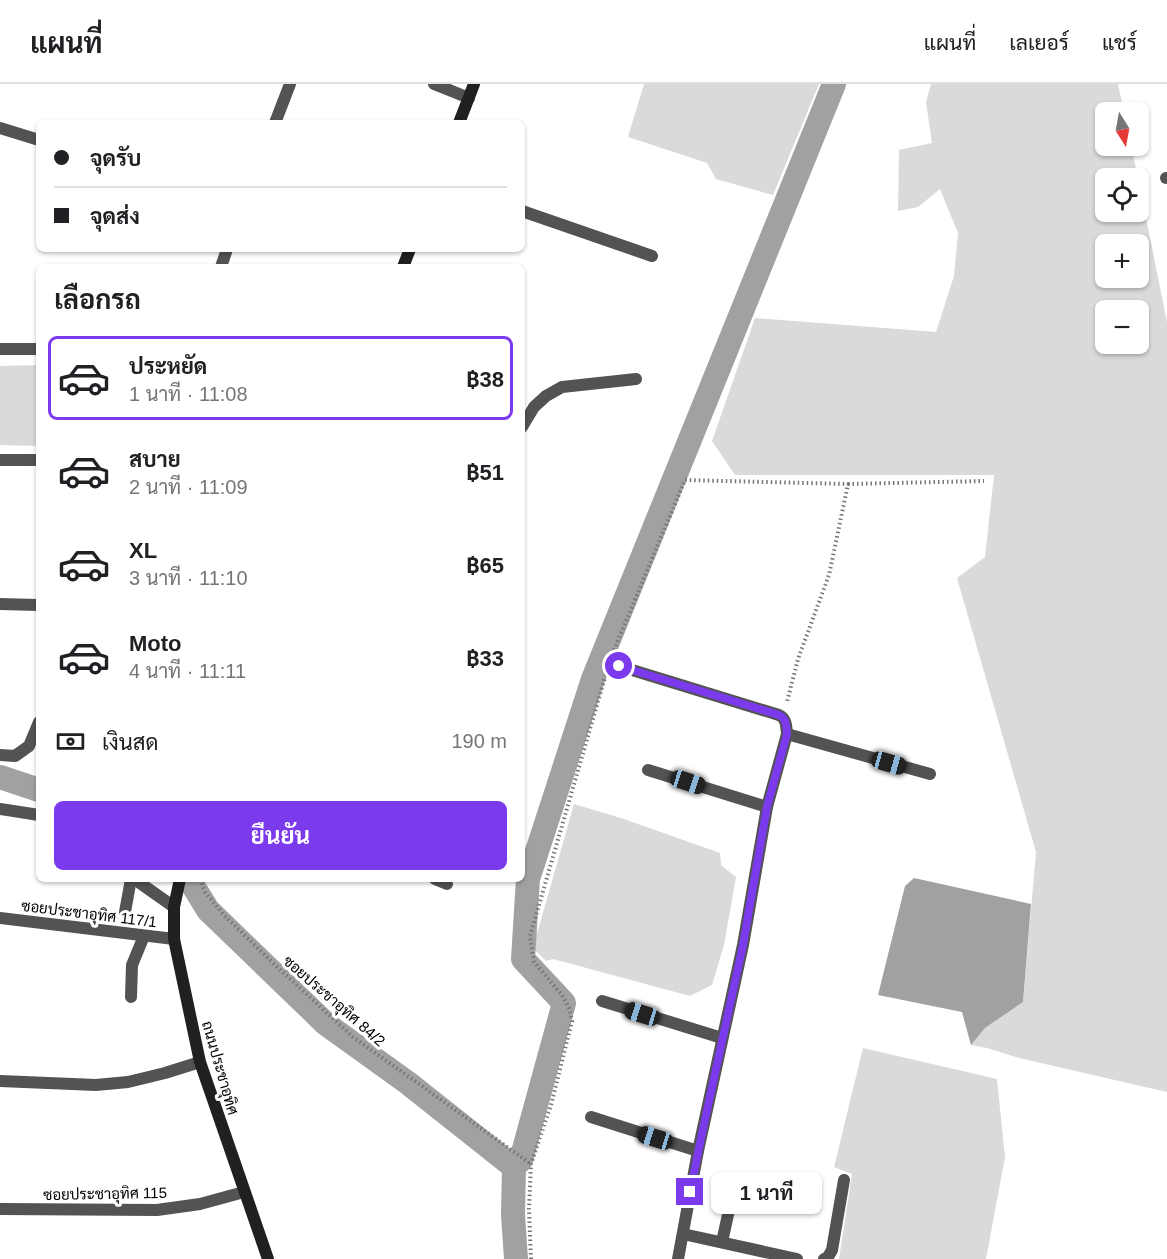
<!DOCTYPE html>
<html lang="th">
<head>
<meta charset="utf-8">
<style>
  body { margin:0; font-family:Helvetica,Sarabun,sans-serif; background:#f6f6f6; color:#202124; height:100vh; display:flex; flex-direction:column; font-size:22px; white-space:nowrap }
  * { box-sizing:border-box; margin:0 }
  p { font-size:20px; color:#757577 }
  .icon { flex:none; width:33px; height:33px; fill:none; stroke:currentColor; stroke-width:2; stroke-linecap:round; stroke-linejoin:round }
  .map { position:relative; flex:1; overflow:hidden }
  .sheet { position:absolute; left:36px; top:180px; width:489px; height:618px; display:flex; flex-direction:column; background:#fff; border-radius:9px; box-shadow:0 2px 4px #0004 }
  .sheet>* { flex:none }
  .guide { position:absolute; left:36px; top:36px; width:489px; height:132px; border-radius:9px; box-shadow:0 2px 4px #0004; display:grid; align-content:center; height:132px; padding:0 18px; background:#fff }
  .needle { width:39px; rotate:169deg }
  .tools { position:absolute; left:1095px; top:18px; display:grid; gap:12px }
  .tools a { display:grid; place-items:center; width:54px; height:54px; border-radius:9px; background:#fff; box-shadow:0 2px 4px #0004; font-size:30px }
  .end { position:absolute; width:27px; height:27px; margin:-14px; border:8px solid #7c3aed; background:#fff; box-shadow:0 0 0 3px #fff }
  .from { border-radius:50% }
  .bubble { position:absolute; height:42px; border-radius:9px; background:#fff; box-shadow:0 2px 4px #0004; font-size:20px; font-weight:700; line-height:42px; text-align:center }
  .car { position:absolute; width:18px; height:36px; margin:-18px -9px; border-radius:8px; box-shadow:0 0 4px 2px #0007; background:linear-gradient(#222 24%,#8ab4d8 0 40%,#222 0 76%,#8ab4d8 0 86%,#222 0) }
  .guide b { display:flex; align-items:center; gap:21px; height:57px; font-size:22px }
  .guide b+b { border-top:2px solid #e0e0e0 }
  .guide i { width:15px; height:15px; background:#202124 }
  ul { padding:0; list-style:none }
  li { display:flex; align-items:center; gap:18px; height:84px; margin:0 12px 9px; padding:0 6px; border:3px solid transparent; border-radius:9px }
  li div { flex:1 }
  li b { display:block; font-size:22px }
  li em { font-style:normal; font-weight:700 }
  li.current { border-color:#7c3aed }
  li>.icon { width:54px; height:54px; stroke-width:1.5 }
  h2 { padding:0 18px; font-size:27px; line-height:72px }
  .pay { display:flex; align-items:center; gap:15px; height:66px; padding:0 18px; font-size:22px }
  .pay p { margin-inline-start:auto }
  .primary-button { display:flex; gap:12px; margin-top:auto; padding:12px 18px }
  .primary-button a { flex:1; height:69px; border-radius:9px; background:#7c3aed; color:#fff; font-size:24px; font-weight:700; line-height:69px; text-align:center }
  header { display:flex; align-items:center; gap:36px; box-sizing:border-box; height:84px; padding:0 30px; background:#fff; border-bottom:2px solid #e0e0e0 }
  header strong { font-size:28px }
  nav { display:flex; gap:33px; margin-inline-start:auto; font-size:21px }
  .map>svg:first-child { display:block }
  .green { fill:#dadada; fill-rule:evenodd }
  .water { fill:#a1a1a1 }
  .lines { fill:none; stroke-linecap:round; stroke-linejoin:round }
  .canal { stroke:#a1a1a1; stroke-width:24 }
  .path { stroke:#757575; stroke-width:4; stroke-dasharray:1.5 3; stroke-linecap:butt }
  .lane { stroke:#535353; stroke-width:12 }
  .street { stroke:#535353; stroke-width:12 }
  .secondary { stroke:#202020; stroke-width:12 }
  .route { stroke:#7c3aed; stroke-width:8 }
  .labels { text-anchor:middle; stroke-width:6; stroke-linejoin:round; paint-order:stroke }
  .street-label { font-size:15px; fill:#000; stroke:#fff }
</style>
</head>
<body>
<header>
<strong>แผนที่</strong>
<nav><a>แผนที่</a><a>เลเยอร์</a><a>แชร์</a></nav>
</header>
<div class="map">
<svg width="1167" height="1175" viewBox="0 0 1167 1175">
  <rect width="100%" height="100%" fill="#fff"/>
  <g class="green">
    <polygon points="644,0 819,0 773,111 716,95 707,79 628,53"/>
    <path d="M931,0h187l6,28h-18v34h25l7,32h-32v34h32l1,-29 28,139v770l-148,-34 -32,-10 -16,-3 14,-17 38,-26 13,-150 -79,-274 28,-21 9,-82h-259l-23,-34 43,-123 181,14 18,-56 4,-43 -18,-44 -22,18 -20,4 1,-61 33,-7 -6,-41zM1106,160h32v34h-32zM1106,226h32v34h-32z"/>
    <polygon points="39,281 39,362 0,361 0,282"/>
    <polygon points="574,720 621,734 720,769 721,781 736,793 724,861 712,901 690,912 553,875 546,877 532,863 538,846"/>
    <polygon points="863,964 997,995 1005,1073 986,1175 839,1175 852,1090 834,1083"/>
  </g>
  <polygon class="water" points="914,794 1031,820 1023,918 985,944 971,961 962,928 878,911 905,802"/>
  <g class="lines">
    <g class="canal">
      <polyline points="0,693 39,706"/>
      <polyline points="189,795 208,826 326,940 408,999 514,1083"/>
      <polyline points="516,1175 513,1131 514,1083 521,1076 564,919 523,875 528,795 593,595 834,0"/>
    </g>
    <g class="path">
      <polyline points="848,400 984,397"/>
      <polyline points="614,566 685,396 848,400 829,491 798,575 787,618"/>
      <polyline points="200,795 205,808 223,830 273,879 353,953 531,1080"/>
      <polyline points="531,1175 529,1125 531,1080 551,1021 572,937 569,924 562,911 534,878 530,852 606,590"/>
    </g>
    <g class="lane">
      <polyline points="522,127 652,172"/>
      <polyline points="522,343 534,323 546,312 562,303 636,295"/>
      <polyline points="125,828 131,795"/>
      <polyline points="131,913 132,881 144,852"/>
      <polyline points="683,1150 797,1175"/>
      <polyline points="722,1158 736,1094"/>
      <polyline points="824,1175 828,1173 832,1166 844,1096"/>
    </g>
    <g class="street">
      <polyline points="434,0 469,14"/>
      <polyline points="275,39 290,0"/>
      <polyline points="0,44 39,56"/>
      <polyline points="1166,94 1167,94"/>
      <polyline points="221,183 227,165"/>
      <polyline points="0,265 39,265"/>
      <polyline points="0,376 39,376"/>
      <polyline points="0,520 39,521"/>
      <path d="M619,582l160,49c8,4 7,11 8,19l-20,73 -24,138 -45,206 -20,108"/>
      <polyline points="787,650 930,690"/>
      <polyline points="0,671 15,672 29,662 39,638"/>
      <polyline points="648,686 767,723"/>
      <polyline points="0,725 39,731"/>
      <polyline points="137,795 140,799 174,823"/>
      <polyline points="435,795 447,800"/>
      <polyline points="0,834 174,855"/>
      <polyline points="602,917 722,954"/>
      <polyline points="0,997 96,1001 128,998 165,989 200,978"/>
      <polyline points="591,1033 698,1067"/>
      <polyline points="0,1125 157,1126 200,1120 244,1108"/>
    </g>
    <g class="secondary">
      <polyline points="459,39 474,0"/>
      <polyline points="403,183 410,165"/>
      <polyline points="180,795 174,823 174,855 200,978 268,1175"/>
    </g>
  </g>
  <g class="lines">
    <path class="route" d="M619,582l160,49c8,4 7,11 8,19l-20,73 -24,138 -40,184 -13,63"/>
  </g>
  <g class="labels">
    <g class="street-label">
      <text transform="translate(89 830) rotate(7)" y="5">ซอยประชาอุทิศ 117/1</text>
      <text transform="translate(334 917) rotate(41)" y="5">ซอยประชาอุทิศ 84/2</text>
      <text transform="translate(220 984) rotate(74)" y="5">ถนนประชาอุทิศ</text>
      <text transform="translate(105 1110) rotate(-1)" y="5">ซอยประชาอุทิศ 115</text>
    </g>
  </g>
</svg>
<div class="tools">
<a><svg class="needle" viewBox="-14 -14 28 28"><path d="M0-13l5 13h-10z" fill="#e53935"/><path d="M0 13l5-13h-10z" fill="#757577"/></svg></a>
<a><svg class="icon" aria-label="locate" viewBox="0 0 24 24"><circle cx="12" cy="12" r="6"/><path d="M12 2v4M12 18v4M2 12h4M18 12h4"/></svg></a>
<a>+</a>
<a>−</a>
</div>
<i class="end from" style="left:619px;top:582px"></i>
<i class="end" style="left:690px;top:1108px"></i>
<div class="bubble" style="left:711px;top:1088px;width:111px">1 นาที</div>
<i class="car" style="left:889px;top:679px;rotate:106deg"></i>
<i class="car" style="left:688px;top:698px;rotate:108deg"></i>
<i class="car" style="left:642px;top:930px;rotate:287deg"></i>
<i class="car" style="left:655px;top:1054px;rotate:287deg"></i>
<div class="guide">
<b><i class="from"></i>จุดรับ</b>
<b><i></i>จุดส่ง</b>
</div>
<section class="sheet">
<h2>เลือกรถ</h2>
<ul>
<li class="current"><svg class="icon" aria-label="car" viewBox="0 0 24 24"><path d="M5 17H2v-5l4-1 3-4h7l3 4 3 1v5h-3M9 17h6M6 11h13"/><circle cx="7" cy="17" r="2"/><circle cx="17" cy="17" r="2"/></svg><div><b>ประหยัด</b><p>1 นาที · 11:08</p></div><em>฿38</em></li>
<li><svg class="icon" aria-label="car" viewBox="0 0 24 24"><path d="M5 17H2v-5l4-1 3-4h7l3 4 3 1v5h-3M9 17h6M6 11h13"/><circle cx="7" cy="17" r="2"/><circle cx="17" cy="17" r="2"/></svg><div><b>สบาย</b><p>2 นาที · 11:09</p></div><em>฿51</em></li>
<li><svg class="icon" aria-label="car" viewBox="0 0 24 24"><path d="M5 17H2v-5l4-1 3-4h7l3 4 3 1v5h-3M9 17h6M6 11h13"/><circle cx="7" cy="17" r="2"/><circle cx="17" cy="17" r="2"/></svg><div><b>XL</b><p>3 นาที · 11:10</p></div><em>฿65</em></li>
<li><svg class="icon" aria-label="car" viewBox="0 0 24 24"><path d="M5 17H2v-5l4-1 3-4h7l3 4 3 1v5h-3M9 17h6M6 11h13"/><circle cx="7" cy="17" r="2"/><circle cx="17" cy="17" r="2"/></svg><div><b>Moto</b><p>4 นาที · 11:11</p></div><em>฿33</em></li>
</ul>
<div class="pay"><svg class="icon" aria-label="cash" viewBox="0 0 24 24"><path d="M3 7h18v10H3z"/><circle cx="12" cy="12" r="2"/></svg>เงินสด<p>190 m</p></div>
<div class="primary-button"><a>ยืนยัน</a></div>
</section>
</div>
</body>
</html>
